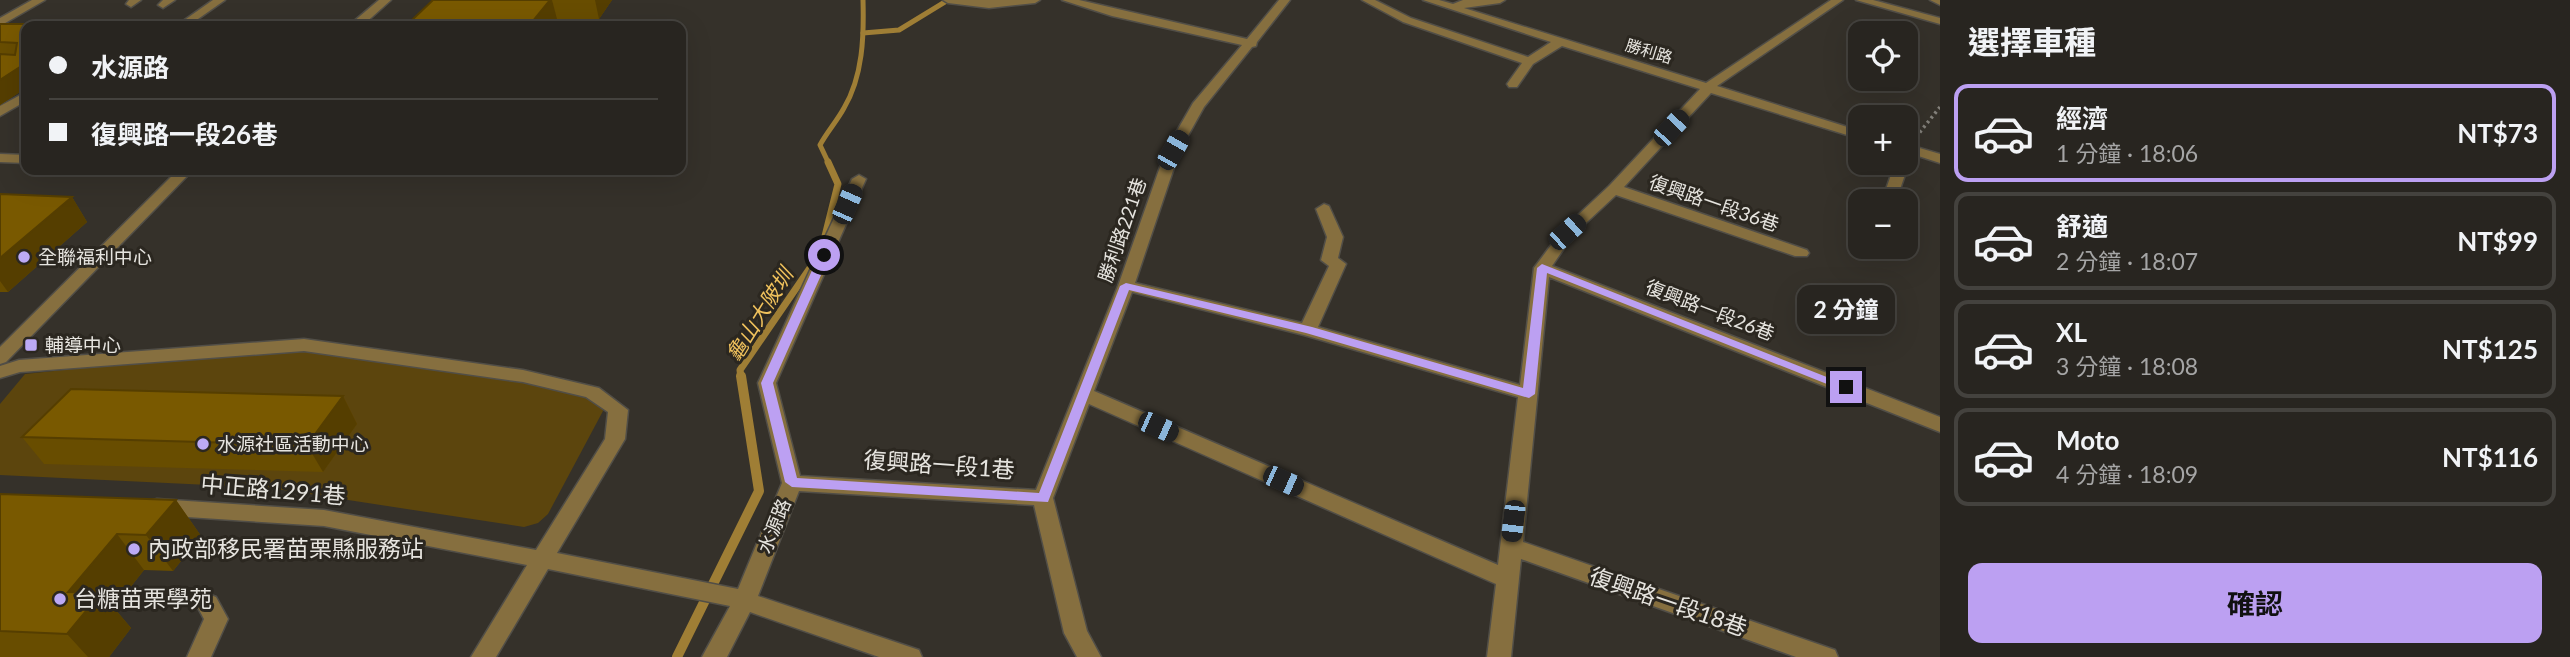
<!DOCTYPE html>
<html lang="zh-TW">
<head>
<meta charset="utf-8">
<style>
  body { margin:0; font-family:Lato,"Noto Sans TC",sans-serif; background:#34312d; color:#f1f3f6; height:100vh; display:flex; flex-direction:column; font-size:26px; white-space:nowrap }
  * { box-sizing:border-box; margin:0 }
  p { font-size:23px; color:#a5a5a5 }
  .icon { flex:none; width:38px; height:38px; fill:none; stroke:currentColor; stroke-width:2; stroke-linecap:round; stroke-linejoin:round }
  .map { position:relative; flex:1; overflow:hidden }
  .sheet { display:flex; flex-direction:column; background:#282520; width:630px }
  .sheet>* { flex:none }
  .banner { position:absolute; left:21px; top:21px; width:665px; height:154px; border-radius:14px; box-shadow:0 7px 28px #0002,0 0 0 2px #44423e; display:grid; align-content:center; height:154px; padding:0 28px; background:#282520 }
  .fabs { position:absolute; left:1848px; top:21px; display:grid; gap:14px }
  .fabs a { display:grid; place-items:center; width:70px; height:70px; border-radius:14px; background:#282520; box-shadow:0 7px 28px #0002,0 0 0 2px #44423e; font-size:35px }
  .end { position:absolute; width:32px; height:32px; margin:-16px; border:9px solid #bca0f2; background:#111; box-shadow:0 0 0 4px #111 }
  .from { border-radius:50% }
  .bubble { position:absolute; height:49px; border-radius:14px; background:#282520; box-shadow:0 7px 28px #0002,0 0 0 2px #44423e; font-size:23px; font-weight:700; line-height:49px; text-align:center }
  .car { position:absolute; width:21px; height:42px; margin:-21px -10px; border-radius:9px; box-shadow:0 0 5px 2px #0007; background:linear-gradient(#222 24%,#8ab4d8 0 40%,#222 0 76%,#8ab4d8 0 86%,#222 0) }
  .banner b { display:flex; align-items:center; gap:24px; height:66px; font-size:26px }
  .banner b+b { border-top:2px solid #44423e }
  .banner i { width:18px; height:18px; background:#f1f3f6 }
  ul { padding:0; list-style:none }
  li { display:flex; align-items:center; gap:21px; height:98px; margin:0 14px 10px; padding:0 14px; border:4px solid #44423e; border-radius:14px }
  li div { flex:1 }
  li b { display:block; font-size:26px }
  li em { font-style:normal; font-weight:700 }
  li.on { border-color:#bca0f2 }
  li>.icon { width:63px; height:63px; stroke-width:1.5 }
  h2 { padding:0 28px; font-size:32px; line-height:84px }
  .action { display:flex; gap:14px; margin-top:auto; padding:14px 28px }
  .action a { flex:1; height:80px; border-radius:14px; background:#bca0f2; color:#111; font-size:28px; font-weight:700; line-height:80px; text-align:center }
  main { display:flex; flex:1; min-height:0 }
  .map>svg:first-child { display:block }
  .green { fill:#5c450d }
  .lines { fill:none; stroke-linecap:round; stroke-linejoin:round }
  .stream-far2 { stroke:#9f7e35; stroke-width:5 }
  .stream-far1 { stroke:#9f7e35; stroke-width:7 }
  .stream { stroke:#9f7e35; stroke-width:10 }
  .minor-casing { stroke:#514e47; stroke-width:3 }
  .path { stroke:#83807a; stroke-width:3.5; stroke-dasharray:2.5 3.5; stroke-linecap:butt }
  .minor { fill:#866f3f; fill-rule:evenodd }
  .wall { fill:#684d00 }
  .shaded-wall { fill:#553e00 }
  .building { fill:#795900; stroke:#553e00; stroke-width:2 }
  .route { fill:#bca0f2 }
  .poi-dot { fill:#bcaaf6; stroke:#2b2720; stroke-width:2.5 }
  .labels { text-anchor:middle; stroke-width:6; stroke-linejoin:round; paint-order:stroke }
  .far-street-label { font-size:16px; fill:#e6e4df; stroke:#2b2720 }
  .street-label { font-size:19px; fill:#e6e4df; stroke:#2b2720 }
  .poi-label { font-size:19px; fill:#e6e4df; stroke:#2b2720; text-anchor:start }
  .water-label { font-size:21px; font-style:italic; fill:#efc15c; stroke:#2b2720 }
  .near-street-label { font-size:23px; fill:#e6e4df; stroke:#2b2720 }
  .near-poi-label { font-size:23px; fill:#e6e4df; stroke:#2b2720; text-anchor:start }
</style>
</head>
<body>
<main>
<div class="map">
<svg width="1940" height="657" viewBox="0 0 1940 657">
  <rect width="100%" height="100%" fill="#35312a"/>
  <polygon class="green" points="274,348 580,387 600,397 603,411 548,514 538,523 524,527 270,488 0,475 0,404 25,374"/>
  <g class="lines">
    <g class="stream-far2">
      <polyline points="863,33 899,30 948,0"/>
      <path d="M829,164l-9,-19c7,-13 17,-24 24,-37 19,-32 20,-72 19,-108"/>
    </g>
    <polyline class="stream-far1" points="741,378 740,370 821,252 838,184 828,162"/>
    <polyline class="stream" points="677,657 759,491 741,376"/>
    <defs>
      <g id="minor">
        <polygon points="32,0 45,0 0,26 0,18"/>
        <polygon points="129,0 141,0 131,7 126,4"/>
        <polygon points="163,0 175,0 163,8 158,5"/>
        <polygon points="213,0 225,0 188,26 176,26"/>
        <polygon points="379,0 391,0 362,26 204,26 210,23 353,22"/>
        <polygon points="943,0 1040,0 1035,3 989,8 948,3"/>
        <path d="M1062,0h17l168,39 32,-39h11l-33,42 -1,4 -4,1 -48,60 -24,43 -45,133 167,40 27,-57 -8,-6 6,-23 -11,-28 8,-5 5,2 14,31 -5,21 8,6 -28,63 202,58 14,-117 29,-39 46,-43 91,-97 -138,-43 -29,18 -16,23h-8l-2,-3 15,-21 -119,-41 -41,-22h13l36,18 117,39 23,-15 -128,-42h16l14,4 10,-4h42l-5,3 -36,5 242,75 125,-83h12l-126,86 143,45v8l-149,-46 -87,94 183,63 2,3 -2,3h-12l-179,-61 -43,40 -21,31 388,151v15l-391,-155 -26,265 312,108 3,7h-42l-275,-98 -10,98h-24l9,-73 -407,-180 -36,94 34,133 14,26h-24l-13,-24 -30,-128 -235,-14 -41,105 161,54 3,7h-43l-129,-45 -23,45h-25l28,-51 -182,-37 -52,88h-25l56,-92 -203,-39 -167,-11 -7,-2 -4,-6 4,-6 7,-2 167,11 212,40 69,-111 3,-27 -22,-15 -63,-15 -219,-31 -284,21 -20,6v-12l19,-6 285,-21 219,31 76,18 29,22 -3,29 -68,114 181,36 44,-106 -24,-100 94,-204 7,-4 7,4 -90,204 24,93 236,14 82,-204 48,-136 27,-47 49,-58 -130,-29zM1132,292l172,43 214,62 -20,168 -404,-174z"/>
        <polygon points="1856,0 1873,0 1940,18 1940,24"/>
        <polygon points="1930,0 1940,0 1940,5"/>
        <polygon points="26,92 26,101 0,116 0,106"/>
        <polygon points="1906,144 1940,154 1940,163 1906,152"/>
        <polygon points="0,154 26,155 26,163 0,162"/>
        <polygon points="1906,160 1909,163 1896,201 1882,201 1895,163 1906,163"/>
        <polygon points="178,170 193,170 6,362 0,364 0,347"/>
        <polygon points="208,594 216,597 228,619 211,657 187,657 204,619 196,604 200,597"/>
      </g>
    </defs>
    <use href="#minor" class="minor-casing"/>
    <polyline class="path" points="1916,137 1940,107"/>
    <use href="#minor" class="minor"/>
  </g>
  <g class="wall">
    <polygon points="433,0 612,0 599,19 557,19 551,26 415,26 412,20"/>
    <polygon points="0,24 90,24 91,26 26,26 26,88 0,105"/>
    <polygon points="0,194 72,197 87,222 8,292 0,292"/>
    <polygon points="343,396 357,424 323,472 44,464 22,437"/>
    <polygon points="0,494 176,500 201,536 173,571 144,570 114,608 131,628 109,657 0,657"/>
  </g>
  <g class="shaded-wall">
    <polygon points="550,0 552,0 557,19 551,26 534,26 533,21"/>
    <polygon points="595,0 612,0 599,19"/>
    <polygon points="26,63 26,88 0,105 0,80"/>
    <polygon points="72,197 87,222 8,292 0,281 0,258"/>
    <polygon points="343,396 357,424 323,472 307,445"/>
    <polygon points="176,500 201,536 173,571 146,535"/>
    <polygon points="117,534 144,570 114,608 131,628 109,657 88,657 67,634 68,592"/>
  </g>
  <g class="building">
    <polygon points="433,0 550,0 533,21 412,20"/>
    <polygon points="0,24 90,24 86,26 26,26 26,63 0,80 0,54 15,55 17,43 0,42"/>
    <polygon points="0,194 72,197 0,258"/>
    <polygon points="71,389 343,396 307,445 22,437"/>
    <polygon points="0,494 176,500 146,535 117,534 68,592 101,593 67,634 0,631"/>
  </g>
  <polygon class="route" points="824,252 830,255 773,383 797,478 1039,493 1120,286 1126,283 1312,327 1523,388 1537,268 1542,264 1852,387 1842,390 1547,273 1535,394 1529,398 1306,333 1129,290 1048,502 792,487 785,482 761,383 819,255"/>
  <g class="poi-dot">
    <circle cx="24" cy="257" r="7"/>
    <rect x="24" y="338" width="14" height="14" rx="3.5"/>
    <circle cx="203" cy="444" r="7"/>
    <circle cx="134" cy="549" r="7"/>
    <circle cx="60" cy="599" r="7"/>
  </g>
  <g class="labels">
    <g class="far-street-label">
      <text transform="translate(1649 51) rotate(17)" y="6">勝利路</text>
    </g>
    <g class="street-label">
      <text transform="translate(1714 203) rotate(19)" y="7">復興路一段36巷</text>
      <text transform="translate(1122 230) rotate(-71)" y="7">勝利路221巷</text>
      <text transform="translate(1710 310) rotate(21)" y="7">復興路一段26巷</text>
      <text transform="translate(774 526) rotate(-68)" y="7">水源路</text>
    </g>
    <g class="poi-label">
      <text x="38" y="264">全聯福利中心</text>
      <text x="45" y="352">輔導中心</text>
      <text x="217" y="451">水源社區活動中心</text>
    </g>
    <g class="water-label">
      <text transform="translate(760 315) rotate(-58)" y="7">龜山大陂圳</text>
    </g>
    <g class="near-street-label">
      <text transform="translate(939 465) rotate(4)" y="8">復興路一段1巷</text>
      <text transform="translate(273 490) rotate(5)" y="8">中正路1291巷</text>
      <text transform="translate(1668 602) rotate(19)" y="8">復興路一段18巷</text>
    </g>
    <g class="near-poi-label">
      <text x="148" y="557">內政部移民署苗栗縣服務站</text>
      <text x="74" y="607">台糖苗栗學苑</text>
    </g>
  </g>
</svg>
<div class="fabs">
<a><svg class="icon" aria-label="locate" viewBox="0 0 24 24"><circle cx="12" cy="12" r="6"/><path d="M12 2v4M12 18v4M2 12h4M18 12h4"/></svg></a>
<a>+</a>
<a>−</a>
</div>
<i class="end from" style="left:824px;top:255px"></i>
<i class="end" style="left:1846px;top:387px"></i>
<div class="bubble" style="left:1797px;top:285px;width:98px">2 分鐘</div>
<i class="car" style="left:1671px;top:128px;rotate:43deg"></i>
<i class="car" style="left:1173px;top:150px;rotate:30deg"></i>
<i class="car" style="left:847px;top:204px;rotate:24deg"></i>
<i class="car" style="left:1567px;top:232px;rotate:48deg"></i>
<i class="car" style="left:1158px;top:427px;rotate:114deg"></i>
<i class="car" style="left:1283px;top:481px;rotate:114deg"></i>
<i class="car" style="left:1513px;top:521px;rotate:187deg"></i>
<div class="banner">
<b><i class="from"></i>水源路</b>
<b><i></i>復興路一段26巷</b>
</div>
</div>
<section class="sheet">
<h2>選擇車種</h2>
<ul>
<li class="on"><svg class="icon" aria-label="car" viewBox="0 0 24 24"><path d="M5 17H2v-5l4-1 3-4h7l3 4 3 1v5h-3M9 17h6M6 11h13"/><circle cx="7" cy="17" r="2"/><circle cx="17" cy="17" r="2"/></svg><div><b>經濟</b><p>1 分鐘 · 18:06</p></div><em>NT$73</em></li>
<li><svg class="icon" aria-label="car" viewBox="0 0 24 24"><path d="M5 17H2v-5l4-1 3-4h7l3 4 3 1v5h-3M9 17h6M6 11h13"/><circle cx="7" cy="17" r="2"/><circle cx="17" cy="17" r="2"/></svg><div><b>舒適</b><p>2 分鐘 · 18:07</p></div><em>NT$99</em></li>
<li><svg class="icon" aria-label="car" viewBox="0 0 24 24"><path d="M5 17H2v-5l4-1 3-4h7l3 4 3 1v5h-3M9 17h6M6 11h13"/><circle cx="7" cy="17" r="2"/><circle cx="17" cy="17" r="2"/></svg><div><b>XL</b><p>3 分鐘 · 18:08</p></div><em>NT$125</em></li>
<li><svg class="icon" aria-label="car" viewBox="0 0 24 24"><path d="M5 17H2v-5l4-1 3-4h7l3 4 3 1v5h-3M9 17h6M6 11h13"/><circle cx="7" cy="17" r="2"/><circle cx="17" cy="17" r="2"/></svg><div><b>Moto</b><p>4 分鐘 · 18:09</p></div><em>NT$116</em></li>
</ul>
<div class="action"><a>確認</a></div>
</section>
</main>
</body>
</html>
